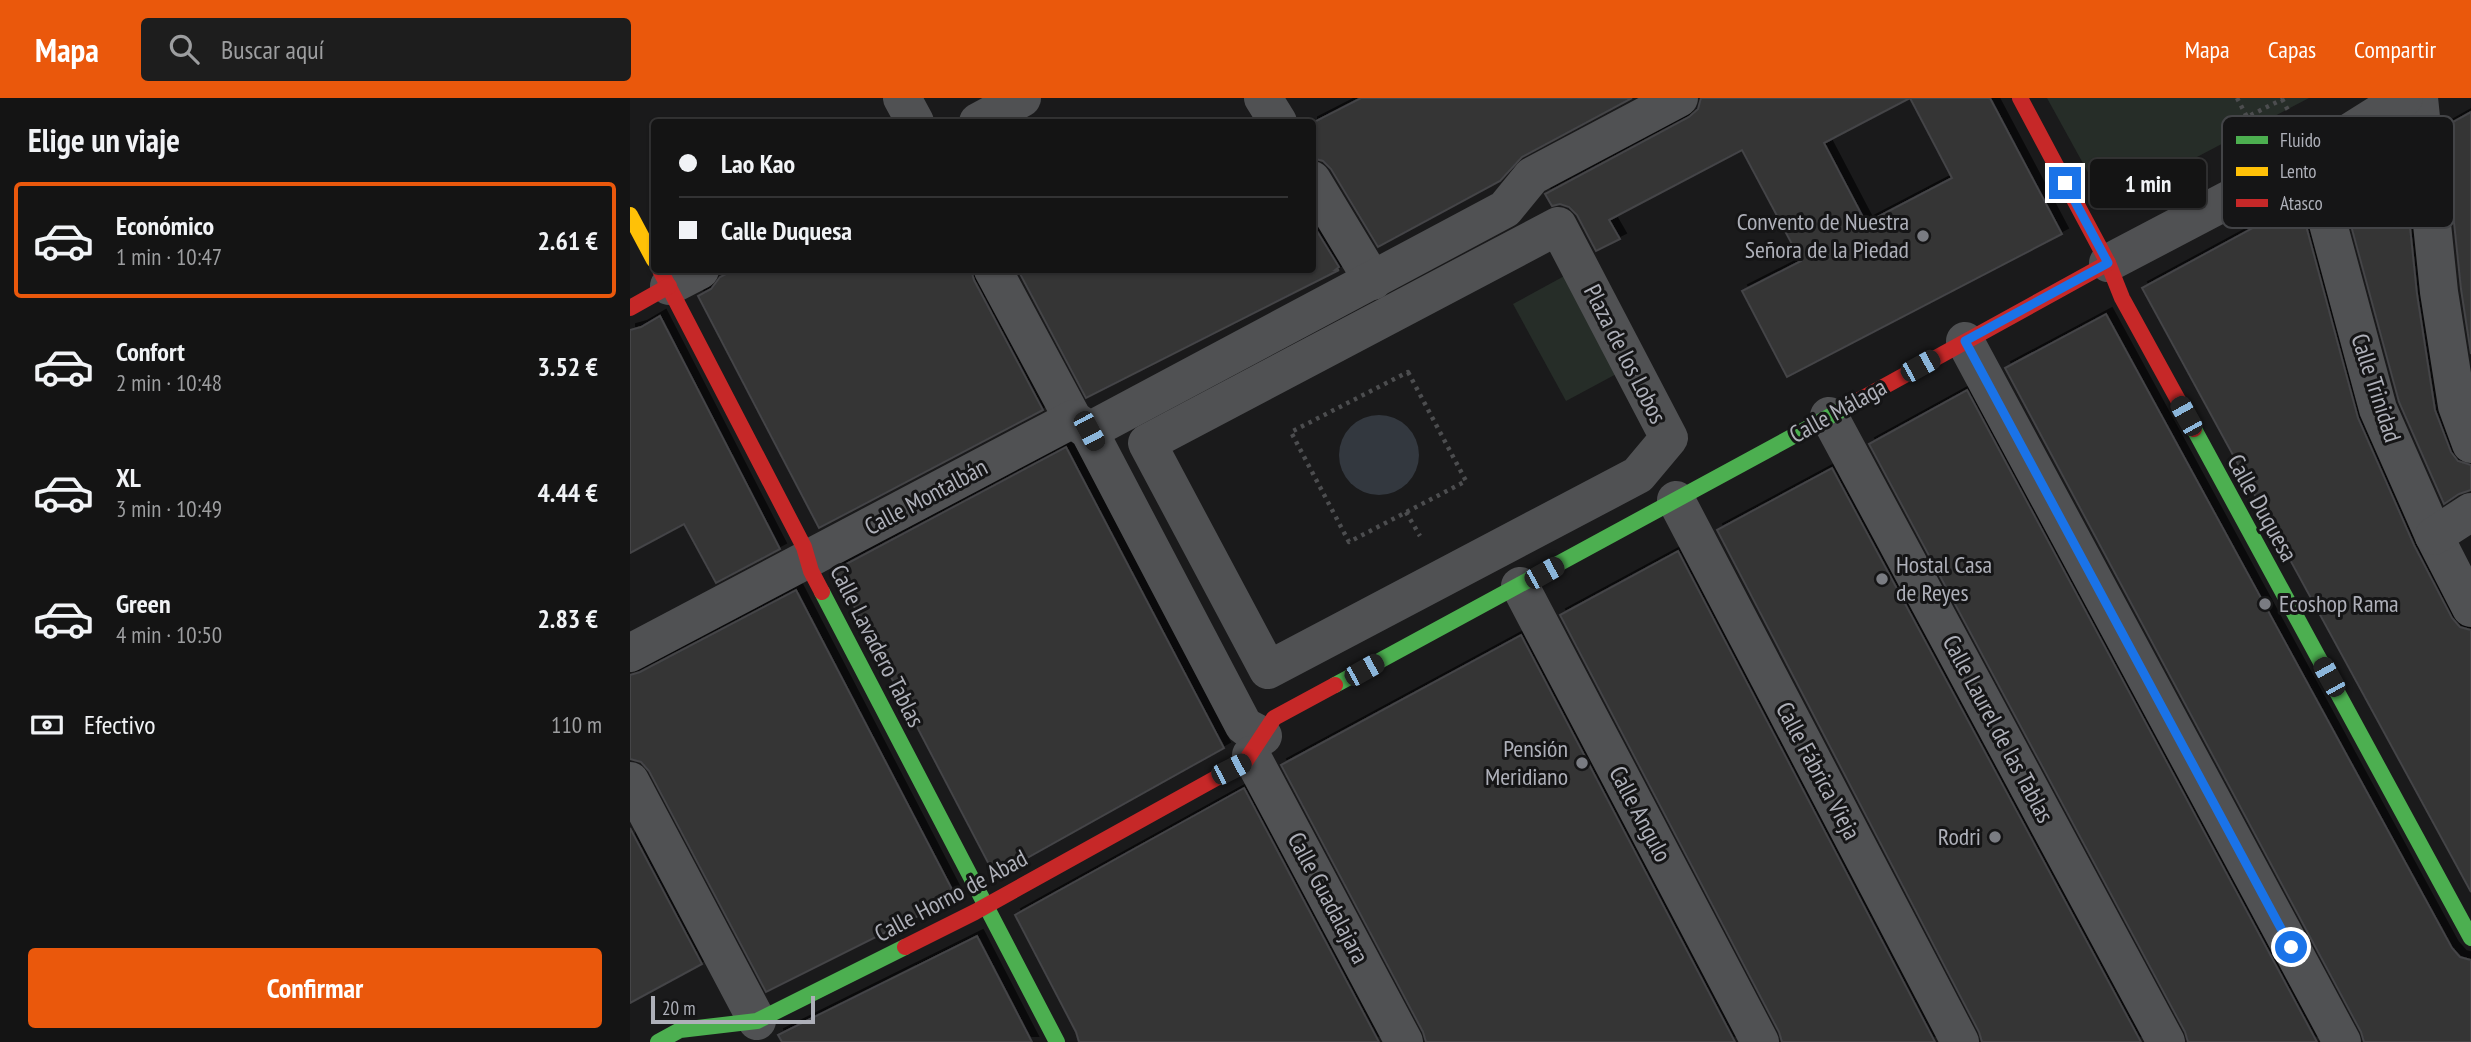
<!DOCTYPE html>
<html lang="es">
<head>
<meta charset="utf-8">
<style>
  body { margin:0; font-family:"PT Sans Narrow",sans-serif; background:#1d1d1d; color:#f1f3f6; height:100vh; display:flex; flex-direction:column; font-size:26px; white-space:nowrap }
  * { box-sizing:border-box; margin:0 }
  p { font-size:23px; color:#9d9ea0 }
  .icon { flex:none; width:38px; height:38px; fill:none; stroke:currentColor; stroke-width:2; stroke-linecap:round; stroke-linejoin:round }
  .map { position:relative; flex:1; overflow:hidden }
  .drawer { display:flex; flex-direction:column; background:#141414; width:630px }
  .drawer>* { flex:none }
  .hud { position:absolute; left:21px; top:21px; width:665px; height:154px; border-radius:7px; box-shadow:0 2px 5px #0004,0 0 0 2px #333334; display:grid; align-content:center; height:154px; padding:0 28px; background:#141414 }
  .scale { position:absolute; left:21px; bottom:18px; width:164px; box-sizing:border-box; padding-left:7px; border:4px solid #aeb0b9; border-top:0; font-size:19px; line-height:24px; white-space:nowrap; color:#aeb0b9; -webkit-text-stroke:5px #151516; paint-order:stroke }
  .end { position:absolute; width:32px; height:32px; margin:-16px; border:9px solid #1a73e8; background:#fff; box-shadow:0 0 0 4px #fff }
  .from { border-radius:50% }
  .bubble { position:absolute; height:49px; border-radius:7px; background:#141414; box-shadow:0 2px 5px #0004,0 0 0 2px #333334; font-size:23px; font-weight:700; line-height:49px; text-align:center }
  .car { position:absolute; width:21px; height:42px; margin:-21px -10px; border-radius:9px; box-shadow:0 0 5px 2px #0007; background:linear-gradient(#222 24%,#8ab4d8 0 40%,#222 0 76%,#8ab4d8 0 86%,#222 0) }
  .hud b { display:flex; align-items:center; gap:24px; height:66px; font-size:26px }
  .hud b+b { border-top:2px solid #333334 }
  .hud i { width:18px; height:18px; background:#f1f3f6 }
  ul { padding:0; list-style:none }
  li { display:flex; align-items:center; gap:21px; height:116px; margin:0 14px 10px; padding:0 14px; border:4px solid transparent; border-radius:7px }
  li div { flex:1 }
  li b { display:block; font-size:26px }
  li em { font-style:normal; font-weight:700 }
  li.current { border-color:#ea580c }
  li>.icon { width:63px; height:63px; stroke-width:1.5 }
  h2 { padding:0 28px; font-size:32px; line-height:84px }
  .pay { display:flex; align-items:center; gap:18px; height:77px; padding:0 28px; font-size:26px }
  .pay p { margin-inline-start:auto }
  .primary-button { display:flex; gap:14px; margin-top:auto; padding:14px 28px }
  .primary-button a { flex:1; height:80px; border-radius:7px; background:#ea580c; color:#fff; font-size:28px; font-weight:700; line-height:80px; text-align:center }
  header { display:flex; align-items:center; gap:42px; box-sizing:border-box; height:98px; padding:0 35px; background:#ea580c; color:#fff }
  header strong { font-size:33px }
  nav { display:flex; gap:38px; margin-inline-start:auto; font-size:24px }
  .search { width:490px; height:63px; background:#1d1d1d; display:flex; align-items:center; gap:18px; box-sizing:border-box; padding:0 24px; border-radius:7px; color:#9d9ea0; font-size:26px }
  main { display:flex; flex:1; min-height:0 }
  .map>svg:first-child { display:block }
  .green { fill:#262d28 }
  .water { fill:#33383f }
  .building { fill:#343536; stroke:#444447; stroke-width:2; fill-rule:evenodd; filter:url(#shadow) }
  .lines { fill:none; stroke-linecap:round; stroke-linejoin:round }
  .path { stroke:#4c4d4f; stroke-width:4.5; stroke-dasharray:3.5 5; stroke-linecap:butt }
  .street { stroke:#505153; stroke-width:38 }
  .fast { stroke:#4caf50; stroke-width:16 }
  .slow { stroke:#ffc107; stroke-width:16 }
  .jam { stroke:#c62828; stroke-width:16 }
  .route { stroke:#1a73e8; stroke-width:9 }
  .poi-dot { fill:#7a7c82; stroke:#151516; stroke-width:2.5 }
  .labels { text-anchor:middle; stroke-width:6; stroke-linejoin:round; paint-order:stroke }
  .poi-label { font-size:24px; fill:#aeb0b9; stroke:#151516; text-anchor:end }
  .street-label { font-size:24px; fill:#aeb0b9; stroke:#151516 }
  .key { fill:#151516; stroke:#434447; stroke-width:2 }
  .key-label { font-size:19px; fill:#aeb0b9 }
</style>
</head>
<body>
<header>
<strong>Mapa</strong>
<div class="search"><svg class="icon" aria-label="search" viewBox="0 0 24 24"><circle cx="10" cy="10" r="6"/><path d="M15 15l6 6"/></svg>Buscar aquí</div>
<nav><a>Mapa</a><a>Capas</a><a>Compartir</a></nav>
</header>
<main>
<section class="drawer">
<h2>Elige un viaje</h2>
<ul>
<li class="current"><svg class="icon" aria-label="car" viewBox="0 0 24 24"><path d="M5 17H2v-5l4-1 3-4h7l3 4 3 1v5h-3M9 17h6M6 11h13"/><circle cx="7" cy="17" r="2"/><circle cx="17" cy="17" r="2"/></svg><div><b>Económico</b><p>1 min · 10:47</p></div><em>2.61 €</em></li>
<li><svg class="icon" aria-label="car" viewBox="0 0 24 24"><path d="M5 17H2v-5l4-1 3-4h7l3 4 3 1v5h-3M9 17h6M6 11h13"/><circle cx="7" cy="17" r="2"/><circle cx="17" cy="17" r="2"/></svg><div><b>Confort</b><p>2 min · 10:48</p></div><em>3.52 €</em></li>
<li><svg class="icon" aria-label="car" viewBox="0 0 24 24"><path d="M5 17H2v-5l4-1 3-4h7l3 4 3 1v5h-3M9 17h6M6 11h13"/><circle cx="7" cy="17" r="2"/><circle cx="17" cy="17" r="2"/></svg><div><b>XL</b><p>3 min · 10:49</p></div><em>4.44 €</em></li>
<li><svg class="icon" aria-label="car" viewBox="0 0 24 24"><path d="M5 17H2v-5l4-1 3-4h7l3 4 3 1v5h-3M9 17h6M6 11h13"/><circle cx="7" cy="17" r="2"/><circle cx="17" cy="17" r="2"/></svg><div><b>Green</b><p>4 min · 10:50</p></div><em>2.83 €</em></li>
</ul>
<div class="pay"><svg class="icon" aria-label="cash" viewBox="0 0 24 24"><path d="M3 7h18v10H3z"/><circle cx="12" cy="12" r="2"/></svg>Efectivo<p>110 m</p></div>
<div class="primary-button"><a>Confirmar</a></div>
</section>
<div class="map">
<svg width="1841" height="944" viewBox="0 0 1841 944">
  <defs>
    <filter id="shadow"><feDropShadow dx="6" dy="-6" stdDeviation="0" flood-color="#0009"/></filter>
  </defs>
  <rect width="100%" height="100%" fill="#1a1a1b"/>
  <g class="green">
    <polygon points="1417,0 1679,0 1476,107"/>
    <polygon points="938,176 990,274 936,303 883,206"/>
  </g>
  <circle class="water" cx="749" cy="357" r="40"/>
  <g class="building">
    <polygon points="731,0 1002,0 892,59 870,83 748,149 701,71 693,63 682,60 682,25"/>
    <path d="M1071,0h289l72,136 -275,143 -45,-86 59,-30 -59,-111 -133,70 11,19 -24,12 -19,-36 -8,-8 -9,-3 -8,2 -7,-12 144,-77 9,-8zM1280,0l42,80 -86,45 -42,-80z"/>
    <polygon points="1841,14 1841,256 1831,191 1814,29"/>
    <polygon points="1772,52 1787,196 1805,312 1821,354 1828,363 1841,367 1841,392 1829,396 1814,406 1769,304 1710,87"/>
    <polygon points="1667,106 1669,110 1671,109 1728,320 1784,447 1822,520 1830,529 1841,532 1841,794 1512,190"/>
    <polygon points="682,125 709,169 705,172 709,172 456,300 388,172 682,172"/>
    <polygon points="104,172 341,172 344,182 413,312 189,430 68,198 81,191 90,179"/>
    <polygon points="1476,216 1822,850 1830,859 1841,862 1841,944 1734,944 1731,934 1375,270"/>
    <polygon points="30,218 150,451 86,485 54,426 0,455 0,232 11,229"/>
    <polygon points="1337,292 1687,944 1558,944 1555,934 1239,346"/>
    <polygon points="436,349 594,650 365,778 205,472"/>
    <polygon points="1202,370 1511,944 1352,944 1349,934 1087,432"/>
    <polygon points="1048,453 1305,944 1152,944 1149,934 930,517"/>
    <polygon points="166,492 326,799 136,894 19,673 11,664 0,661 0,577 10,574"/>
    <polygon points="891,537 1105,944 796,944 793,934 651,667"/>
    <polygon points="614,690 749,944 449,944 446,934 385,817"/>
    <polygon points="0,730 72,866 0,905"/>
    <polygon points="347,838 402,944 152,944 148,937"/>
  </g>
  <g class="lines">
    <g class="path">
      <polyline points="1607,0 1617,19 1653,1"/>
      <polyline points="1652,1 1660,16"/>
      <polygon points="778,274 836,383 719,444 661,334"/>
      <polyline points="776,414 790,438"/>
    </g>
    <g class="street">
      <polyline points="272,0 285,24"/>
      <polyline points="633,0 648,24"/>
      <polyline points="1789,0 1809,194 1827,308 1841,346"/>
      <polyline points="348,24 392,0"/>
      <polyline points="1680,59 1748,311 1804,438 1841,510"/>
      <polyline points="682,82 743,183"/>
      <polygon points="928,128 1039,340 1008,377 638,572 517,345"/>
      <polyline points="1478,165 1680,59 1774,0"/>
      <polyline points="363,172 443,321 459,333 614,628 633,638"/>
      <polyline points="39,188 70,172"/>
      <polyline points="1335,243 1712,944"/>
      <polyline points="1199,318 1536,944"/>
      <polyline points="459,333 875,111 902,78 1049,0"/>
      <polyline points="1046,402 1330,944"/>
      <polyline points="1804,438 1841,414"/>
      <polyline points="890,488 1130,944"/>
      <polyline points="0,555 443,321"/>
      <polyline points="621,657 774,944"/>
      <polyline points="0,683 127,923"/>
    </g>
    <g class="fast">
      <polyline points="1564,331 1841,840"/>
      <polyline points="192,494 427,944"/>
      <polyline points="705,587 1215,310"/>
      <polyline points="28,944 50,932 127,923 275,849"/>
    </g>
    <polyline class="slow" points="0,117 24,162"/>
    <g class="jam">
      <polyline points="1390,0 1478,165 1492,200 1564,331"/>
      <polyline points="30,172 174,449 181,473 192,494"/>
      <polyline points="0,210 39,188"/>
      <polyline points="1215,310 1478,165"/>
      <polyline points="275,849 345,814 615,664 644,620 705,587"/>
    </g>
  </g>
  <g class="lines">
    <polyline class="route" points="1435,85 1478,165 1335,243 1661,849"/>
  </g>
  <g class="poi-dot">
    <circle cx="1293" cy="138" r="7"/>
    <circle cx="1252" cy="481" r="7"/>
    <circle cx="1635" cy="506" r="7"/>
    <circle cx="952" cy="665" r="7"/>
    <circle cx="1365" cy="739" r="7"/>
  </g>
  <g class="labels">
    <g class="poi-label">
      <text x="1279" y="132">Convento de Nuestra<tspan x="1279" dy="28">Señora de la Piedad</tspan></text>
      <text x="1266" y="475" text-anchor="start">Hostal Casa<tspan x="1266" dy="28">de Reyes</tspan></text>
      <text x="1649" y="514" text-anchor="start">Ecoshop Rama</text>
      <text x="938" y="659">Pensión<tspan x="938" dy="28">Meridiano</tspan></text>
      <text x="1351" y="747">Rodri</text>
    </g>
    <g class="street-label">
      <text transform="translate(995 256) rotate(63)" y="8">Plaza de los Lobos</text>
      <text transform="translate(1746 290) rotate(72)" y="8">Calle Trinidad</text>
      <text transform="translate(1208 313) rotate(-29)" y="8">Calle Málaga</text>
      <text transform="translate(296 399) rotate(-28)" y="8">Calle Montalbán</text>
      <text transform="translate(1632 410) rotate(61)" y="8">Calle Duquesa</text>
      <text transform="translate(247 548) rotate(63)" y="8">Calle Lavadero Tablas</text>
      <text transform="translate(1368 631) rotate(62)" y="8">Calle Laurel de las Tablas</text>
      <text transform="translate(1188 673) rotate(62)" y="8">Calle Fábrica Vieja</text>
      <text transform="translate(1010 716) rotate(62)" y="8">Calle Angulo</text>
      <text transform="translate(321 798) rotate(-28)" y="8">Calle Horno de Abad</text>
      <text transform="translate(698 800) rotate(62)" y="8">Calle Guadalajara</text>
    </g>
  </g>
  <rect x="1592" y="18" width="232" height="112" rx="10" class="key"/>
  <rect x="1606" y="38" width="32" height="8" fill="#4caf50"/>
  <rect x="1606" y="69" width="32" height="9" fill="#ffc107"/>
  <rect x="1606" y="101" width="32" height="8" fill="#c62828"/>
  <g class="key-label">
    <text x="1650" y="49">Fluido</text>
    <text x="1650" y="80">Lento</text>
    <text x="1650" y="112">Atasco</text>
  </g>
</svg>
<div class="scale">20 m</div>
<i class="end from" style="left:1661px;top:849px"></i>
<i class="end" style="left:1435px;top:85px"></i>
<div class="bubble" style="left:1460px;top:61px;width:116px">1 min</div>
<i class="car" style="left:1290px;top:268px;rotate:61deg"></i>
<i class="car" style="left:1556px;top:318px;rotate:331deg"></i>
<i class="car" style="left:459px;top:333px;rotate:152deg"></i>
<i class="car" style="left:914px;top:475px;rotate:61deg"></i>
<i class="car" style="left:734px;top:572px;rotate:61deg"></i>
<i class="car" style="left:1699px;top:579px;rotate:331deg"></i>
<i class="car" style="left:601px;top:671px;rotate:63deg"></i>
<div class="hud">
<b><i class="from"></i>Lao Kao</b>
<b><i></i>Calle Duquesa</b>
</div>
</div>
</main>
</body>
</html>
